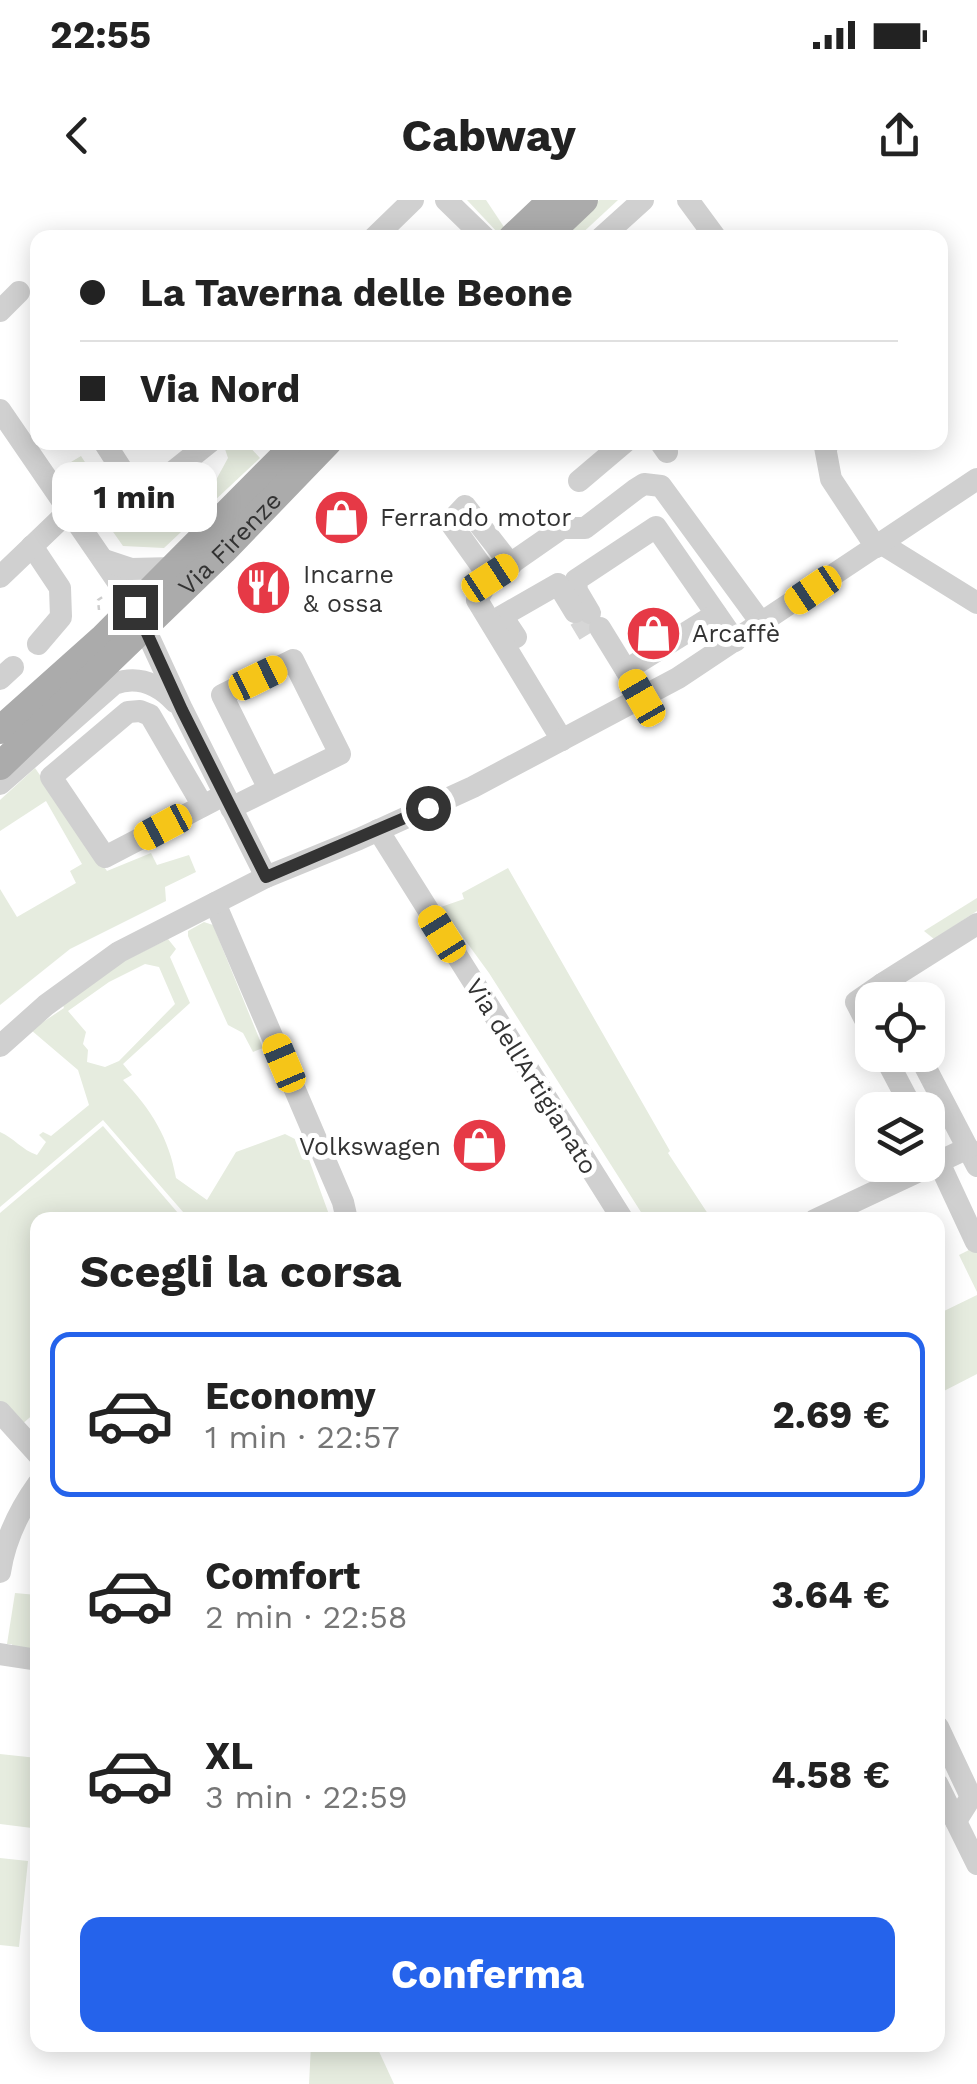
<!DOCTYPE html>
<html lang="it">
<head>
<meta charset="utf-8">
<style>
  body { margin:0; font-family:"Work Sans",sans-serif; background:#f2f2f2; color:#222; height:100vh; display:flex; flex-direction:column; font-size:38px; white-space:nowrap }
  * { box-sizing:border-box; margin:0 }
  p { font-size:32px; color:#767676 }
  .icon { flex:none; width:55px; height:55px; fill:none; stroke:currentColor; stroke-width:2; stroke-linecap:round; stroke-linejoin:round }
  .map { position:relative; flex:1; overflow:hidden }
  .drawer { position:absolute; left:30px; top:1012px; width:915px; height:840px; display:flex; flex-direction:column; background:#fff; border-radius:20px; box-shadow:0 5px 25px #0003 }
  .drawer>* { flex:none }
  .banner { position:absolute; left:30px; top:30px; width:918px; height:220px; border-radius:20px; box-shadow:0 5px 25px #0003; display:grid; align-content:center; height:220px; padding:0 50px; background:#fff }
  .fabs { position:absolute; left:855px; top:782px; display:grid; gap:20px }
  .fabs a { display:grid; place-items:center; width:90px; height:90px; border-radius:20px; background:#fff; box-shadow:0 5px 25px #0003; font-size:50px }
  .end { position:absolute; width:45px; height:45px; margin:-22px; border:12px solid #333; background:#fff; box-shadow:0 0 0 5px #fff }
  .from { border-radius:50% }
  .bubble { position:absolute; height:70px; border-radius:20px; background:#fff; box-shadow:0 5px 25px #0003; font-size:32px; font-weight:700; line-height:70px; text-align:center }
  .car { position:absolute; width:30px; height:60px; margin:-30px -15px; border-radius:12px; box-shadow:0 0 8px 2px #0007; background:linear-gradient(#f5c518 24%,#345 0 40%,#f5c518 0 76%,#345 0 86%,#f5c518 0) }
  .banner b { display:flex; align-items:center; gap:35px; height:95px; font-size:38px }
  .banner b+b { border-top:2px solid #e0e0e0 }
  .banner i { width:25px; height:25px; background:#222 }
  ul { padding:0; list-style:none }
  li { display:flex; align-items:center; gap:30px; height:165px; margin:0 20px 15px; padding:0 30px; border:5px solid transparent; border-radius:20px }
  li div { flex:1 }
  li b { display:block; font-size:38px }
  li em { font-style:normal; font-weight:700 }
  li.active { border-color:#2563eb }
  li>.icon { width:90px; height:90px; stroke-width:1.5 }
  h2 { padding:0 50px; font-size:45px; line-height:120px }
  .cta { display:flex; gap:20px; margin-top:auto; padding:20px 50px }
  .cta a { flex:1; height:115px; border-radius:20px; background:#2563eb; color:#fff; font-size:40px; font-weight:700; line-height:115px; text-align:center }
  .status { display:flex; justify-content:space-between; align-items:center; height:70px; padding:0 50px; background:#fff; direction:ltr }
  .status svg { height:28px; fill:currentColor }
  header { display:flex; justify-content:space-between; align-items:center; height:130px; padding:0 50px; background:#fff; font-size:45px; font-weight:700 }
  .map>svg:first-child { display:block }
  .green { fill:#e6ecdf; fill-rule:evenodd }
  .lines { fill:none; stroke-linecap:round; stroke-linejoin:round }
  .minor-tunnel { stroke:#d6d6d6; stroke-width:22; stroke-dasharray:22 11; stroke-linecap:butt }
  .path { stroke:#cdcdcd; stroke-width:2.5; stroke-dasharray:5 5; stroke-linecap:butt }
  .minor { stroke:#d0d0d0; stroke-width:22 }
  .major { stroke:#ababab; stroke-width:28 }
  .route { stroke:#333; stroke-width:12 }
  .labels { text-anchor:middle; stroke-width:10; stroke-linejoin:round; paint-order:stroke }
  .poi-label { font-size:25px; fill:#333; stroke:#fff; text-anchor:start }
  .street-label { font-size:25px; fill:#333; stroke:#fff }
</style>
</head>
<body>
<div class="status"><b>22:55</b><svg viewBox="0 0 49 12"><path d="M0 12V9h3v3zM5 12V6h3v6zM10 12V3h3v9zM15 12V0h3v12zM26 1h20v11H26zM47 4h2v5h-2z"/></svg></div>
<header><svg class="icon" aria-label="back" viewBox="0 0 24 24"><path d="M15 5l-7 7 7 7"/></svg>Cabway<svg class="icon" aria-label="share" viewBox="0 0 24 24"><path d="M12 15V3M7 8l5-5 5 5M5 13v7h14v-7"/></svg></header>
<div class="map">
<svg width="977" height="1884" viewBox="0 0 977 1884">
  <rect width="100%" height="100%" fill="#fff"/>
  <g class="green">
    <polygon points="467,0 486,0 504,27 498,33"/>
    <polygon points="599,0 618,0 578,37 560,38"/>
    <polygon points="223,243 246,243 260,258 164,348 123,346 66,265 81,256 120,316 156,332 216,280 228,258"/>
    <polygon points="35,568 107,671 151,653 157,665 189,655 196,672 165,687 166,701 70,749 0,805 0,689 17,717 76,683 70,671 82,664 46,601 0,631 0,600"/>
    <polygon points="508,668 670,951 668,953 712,1020 646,1020 489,773 441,707 464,699 462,693"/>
    <polygon points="977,698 977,711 934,739 924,731"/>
    <polygon points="204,722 213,725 263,848 253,852 243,833 228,825 188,736 188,731"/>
    <path d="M168,739l8,10 -6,8 20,46 -67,61 9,11 -9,5c28,29 46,58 53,98l31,22 29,-48 49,-18 18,9 28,77h-141l-87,-100 -103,87v-75c14,6 22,18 37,23l9,-13 -7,-7 4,-3 8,4 38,-31 -11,-35 -47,-40 33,-22 -2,-5 40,-31zM145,764l14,3 16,37 -56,57 -14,6 -18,-5 1,-12 -5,-6 3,-12 -18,-21 41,-29z"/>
    <polygon points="103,926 184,1020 38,1020 37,1211 20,1226 0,1203 0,1013"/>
    <polygon points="977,1046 977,1092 959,1055"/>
    <polygon points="977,1095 977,1174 938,1194 938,1114"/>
    <polygon points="15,1393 37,1395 37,1453 13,1450 12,1444 7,1444"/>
    <polygon points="0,1554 37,1558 32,1628 0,1624"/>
    <polygon points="0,1658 28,1661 19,1747 0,1745"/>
    <polygon points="311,1845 376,1845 394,1884 309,1884"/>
  </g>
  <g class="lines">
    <polyline class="minor-tunnel" points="580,419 589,434"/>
    <polyline class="path" points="99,410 98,400 104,396"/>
    <g class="minor">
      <polyline points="446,0 485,38"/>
      <polyline points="688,0 716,38"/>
      <polyline points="374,38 413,0"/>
      <polyline points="601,38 643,0"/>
      <polyline points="0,111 19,92"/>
      <polyline points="0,210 135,407 182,509 266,677"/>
      <polyline points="104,242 140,298 210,242"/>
      <polyline points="660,242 667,252"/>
      <polyline points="830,242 825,247 831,279 876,347"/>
      <polyline points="579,281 625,242"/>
      <polyline points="882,344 977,403"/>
      <polyline points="32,346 60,388 61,417 38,444"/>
      <polyline points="104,360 131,369 175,368"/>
      <polyline points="0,377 71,309"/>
      <polyline points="490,378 450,322 465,306 511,365"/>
      <polyline points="590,413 577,391 576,380 656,327 735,441"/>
      <polyline points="600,428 632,480"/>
      <polyline points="516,437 502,416 558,384 575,412"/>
      <polyline points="626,470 716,414"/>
      <polyline points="0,479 13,467"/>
      <polyline points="562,540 477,400 490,378 562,328 585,328 636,289 644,284 661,286 762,424"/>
      <path d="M0,584l114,-100c24,-9 44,0 61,18"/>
      <polyline points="203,606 150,515 140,511 128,512 51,577 105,657 224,595"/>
      <polyline points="231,608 340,554 293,460 222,495 269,589"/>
      <polyline points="378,630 623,1020"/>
      <polyline points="215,703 343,1002 347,1020"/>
      <polyline points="891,800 882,784 977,724"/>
      <polyline points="872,833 856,802 882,784"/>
      <polyline points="0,846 46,805 119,752 266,677 359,639 473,587 678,478 977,279"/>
      <polyline points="884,855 913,910"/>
      <polyline points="919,855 977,966"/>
      <polyline points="928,939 976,1042"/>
      <polyline points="815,1020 968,948"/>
      <polyline points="0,1212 38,1254"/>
      <path d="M0,1372c5,-33 18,-60 38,-88"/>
      <polyline points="0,1454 38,1460"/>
      <polyline points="938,1527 971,1597 956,1621"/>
      <polyline points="938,1585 977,1664"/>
    </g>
    <g class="major">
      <polyline points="512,38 552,0"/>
      <polyline points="544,38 584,0"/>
      <polyline points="0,530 102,439 298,242"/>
      <path id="s1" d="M0,566l223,-215 105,-109"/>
    </g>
  </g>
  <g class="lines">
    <polyline class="route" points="135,407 182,510 266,677 428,608"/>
  </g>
  <defs>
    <symbol id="shop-disc" viewBox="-11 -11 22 22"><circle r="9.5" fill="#e63946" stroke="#fff"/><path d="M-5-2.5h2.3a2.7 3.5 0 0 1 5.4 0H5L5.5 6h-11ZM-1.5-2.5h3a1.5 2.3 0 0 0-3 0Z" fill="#fff"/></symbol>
    <symbol id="restaurant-disc" viewBox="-11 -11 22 22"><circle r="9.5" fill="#e63946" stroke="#fff"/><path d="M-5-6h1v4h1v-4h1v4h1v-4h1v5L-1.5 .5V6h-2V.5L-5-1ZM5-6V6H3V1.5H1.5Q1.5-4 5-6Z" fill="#fff"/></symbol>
  </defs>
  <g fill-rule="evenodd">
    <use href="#shop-disc" x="310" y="286" width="63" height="63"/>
    <use href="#restaurant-disc" x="232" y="356" width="63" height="63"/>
    <use href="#shop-disc" x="622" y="402" width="63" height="63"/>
    <use href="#shop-disc" x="448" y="914" width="63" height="63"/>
  </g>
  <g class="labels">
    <g class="poi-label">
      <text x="380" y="326">Ferrando motor</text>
      <text x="303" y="383">Incarne<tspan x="303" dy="29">&amp; ossa</tspan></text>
      <text x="692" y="442">Arcaffè</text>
      <text x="441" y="955" text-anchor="end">Volkswagen</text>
    </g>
    <g class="street-label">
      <text dy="9" stroke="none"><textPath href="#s1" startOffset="320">Via Firenze</textPath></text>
      <text transform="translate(532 876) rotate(58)" y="9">Via dell'Artigianato</text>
    </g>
  </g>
</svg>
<div class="fabs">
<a><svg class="icon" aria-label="locate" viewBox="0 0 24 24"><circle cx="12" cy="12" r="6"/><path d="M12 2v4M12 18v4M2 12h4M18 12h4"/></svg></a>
<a><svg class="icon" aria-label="layers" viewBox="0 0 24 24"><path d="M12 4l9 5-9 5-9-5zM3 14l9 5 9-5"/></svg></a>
</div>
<i class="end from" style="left:428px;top:608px"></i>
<i class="end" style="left:135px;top:407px"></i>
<div class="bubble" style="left:52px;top:262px;width:165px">1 min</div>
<i class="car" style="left:490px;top:378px;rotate:57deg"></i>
<i class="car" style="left:813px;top:390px;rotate:236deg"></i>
<i class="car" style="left:258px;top:478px;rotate:64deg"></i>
<i class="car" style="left:642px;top:498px;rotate:330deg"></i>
<i class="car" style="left:163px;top:627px;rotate:242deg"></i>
<i class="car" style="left:442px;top:734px;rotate:328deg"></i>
<i class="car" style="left:284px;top:863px;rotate:337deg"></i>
<div class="banner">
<b><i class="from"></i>La Taverna delle Beone</b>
<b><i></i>Via Nord</b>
</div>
<section class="drawer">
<h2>Scegli la corsa</h2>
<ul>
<li class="active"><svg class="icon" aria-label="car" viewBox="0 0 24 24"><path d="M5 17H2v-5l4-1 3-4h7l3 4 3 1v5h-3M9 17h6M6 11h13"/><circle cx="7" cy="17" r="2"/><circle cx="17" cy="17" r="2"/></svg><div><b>Economy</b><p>1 min · 22:57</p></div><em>2.69 €</em></li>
<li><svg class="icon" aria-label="car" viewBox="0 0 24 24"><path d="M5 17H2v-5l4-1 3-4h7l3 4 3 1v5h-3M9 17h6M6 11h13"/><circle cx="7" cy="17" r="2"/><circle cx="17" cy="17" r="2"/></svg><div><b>Comfort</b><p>2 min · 22:58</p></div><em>3.64 €</em></li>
<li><svg class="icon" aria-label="car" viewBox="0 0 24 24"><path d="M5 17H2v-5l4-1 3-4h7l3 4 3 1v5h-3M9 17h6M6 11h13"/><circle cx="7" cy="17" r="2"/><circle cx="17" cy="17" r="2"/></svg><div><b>XL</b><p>3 min · 22:59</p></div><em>4.58 €</em></li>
</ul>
<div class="cta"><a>Conferma</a></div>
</section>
</div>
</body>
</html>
